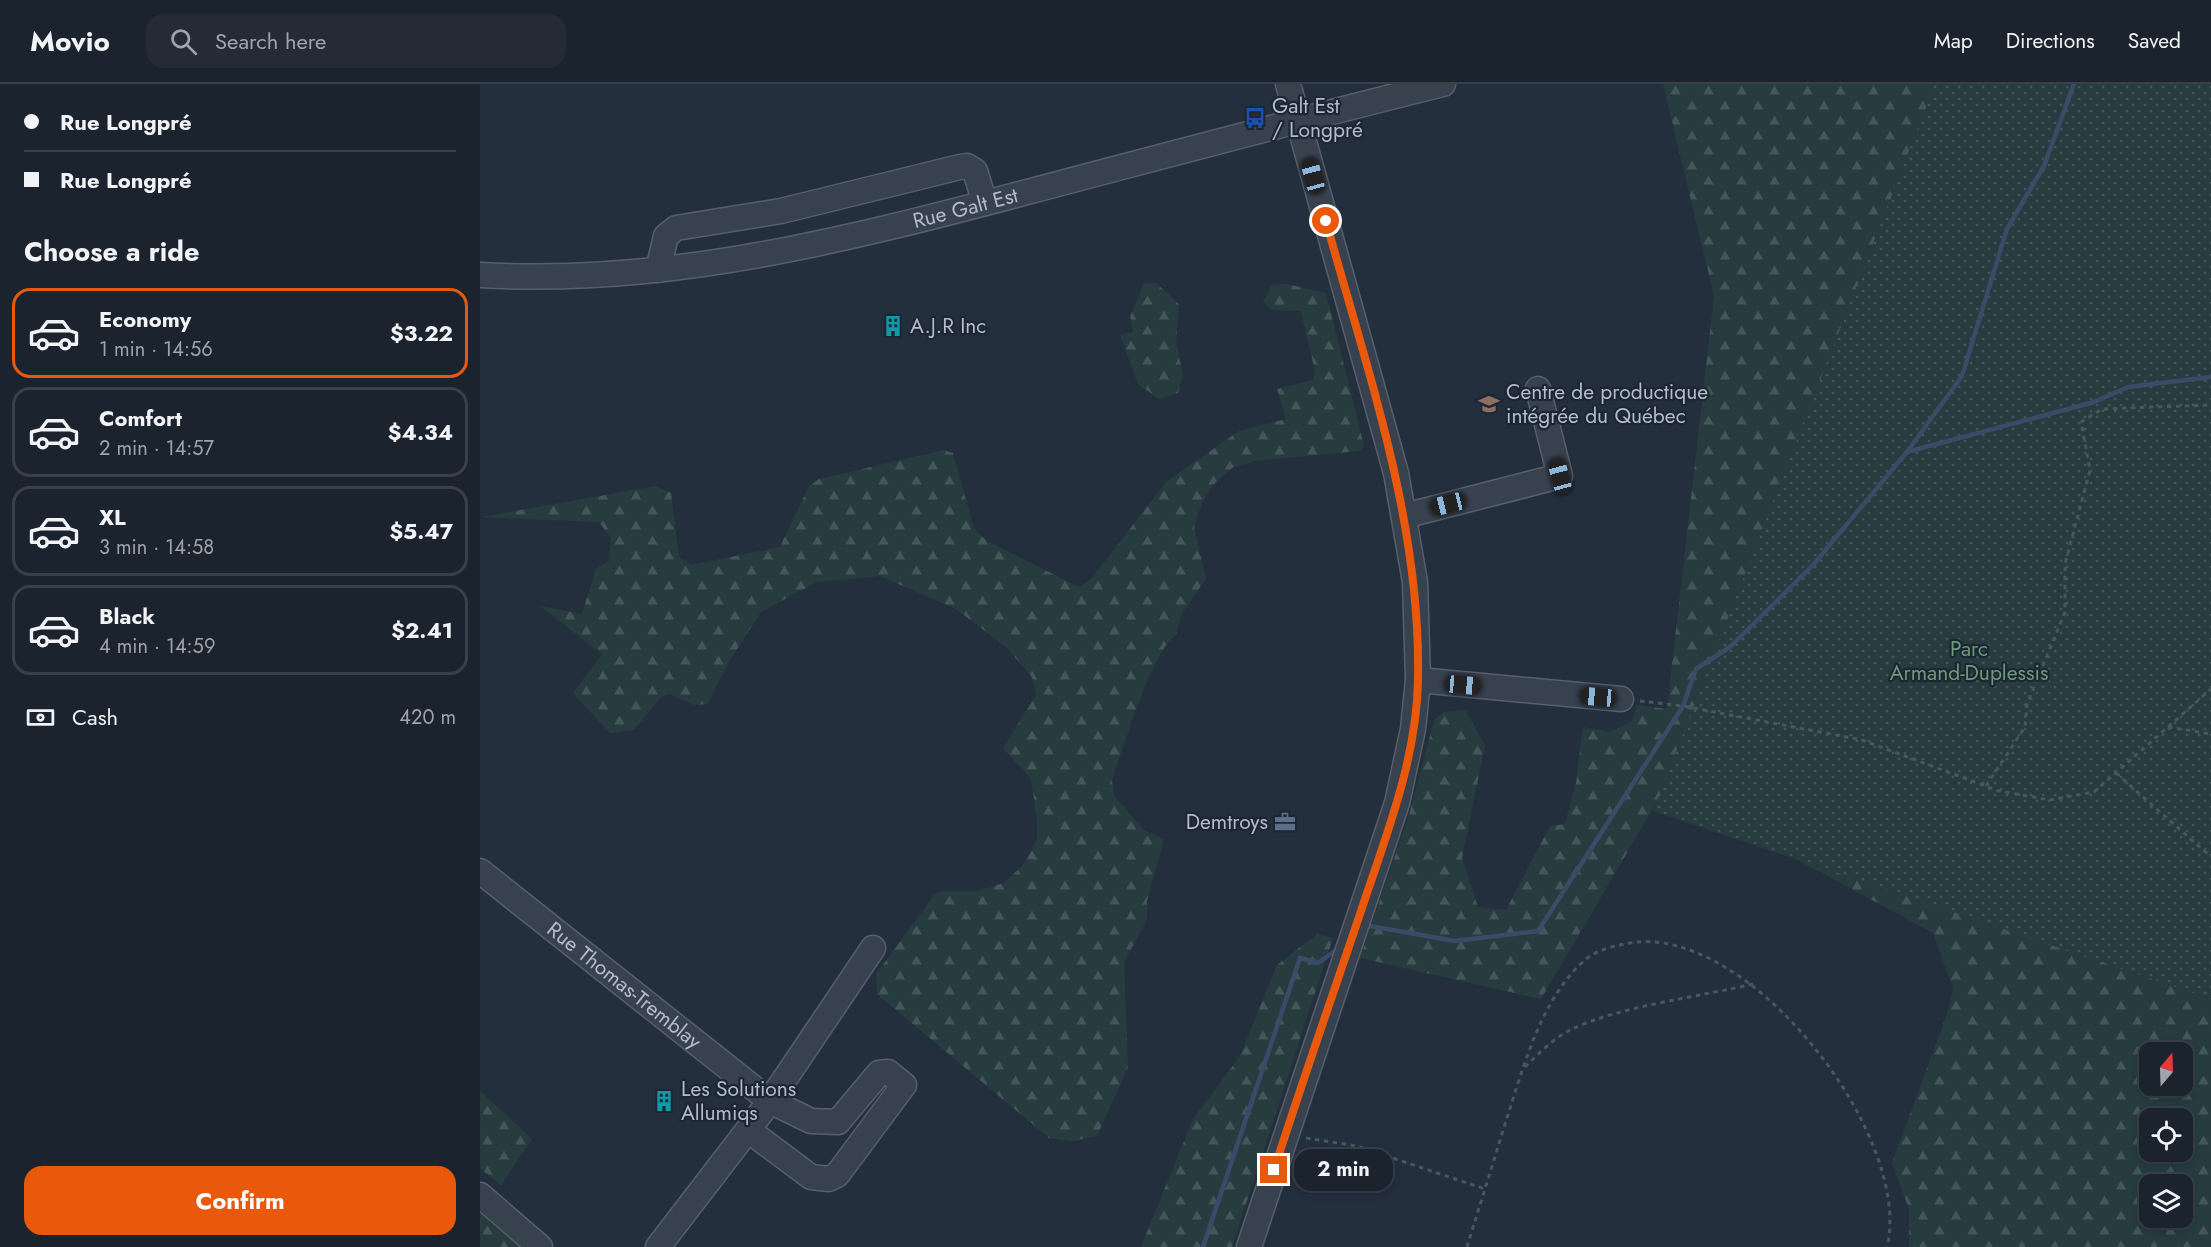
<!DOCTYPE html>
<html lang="en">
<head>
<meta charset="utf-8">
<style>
  body { margin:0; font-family:Jost,sans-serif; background:#242b36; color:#f1f3f6; height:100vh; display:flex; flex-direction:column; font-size:22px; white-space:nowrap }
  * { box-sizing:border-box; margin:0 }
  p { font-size:20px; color:#a0a4aa }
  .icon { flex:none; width:33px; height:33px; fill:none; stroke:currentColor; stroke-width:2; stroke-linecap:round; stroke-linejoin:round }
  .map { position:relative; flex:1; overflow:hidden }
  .panel { display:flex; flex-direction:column; background:#1b232e; width:480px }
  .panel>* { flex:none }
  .top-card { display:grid; align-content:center; height:132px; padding:0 24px; background:#1b232e }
  .needle { width:39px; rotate:19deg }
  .fabs { position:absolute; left:1659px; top:958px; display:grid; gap:12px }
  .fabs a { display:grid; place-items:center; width:54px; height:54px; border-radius:12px; background:#1b232e; box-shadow:0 3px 9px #0003,0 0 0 2px #39404a; font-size:30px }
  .end { position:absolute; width:27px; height:27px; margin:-14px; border:8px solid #ea580c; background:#fff; box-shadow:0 0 0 3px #fff }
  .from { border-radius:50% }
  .bubble { position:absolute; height:42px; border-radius:18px; background:#1b232e; box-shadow:0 3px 9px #0003,0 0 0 2px #39404a; font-size:20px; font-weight:700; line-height:42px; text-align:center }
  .car { position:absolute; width:18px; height:36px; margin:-18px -9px; border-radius:8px; box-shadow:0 0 4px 2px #0007; background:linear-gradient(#222 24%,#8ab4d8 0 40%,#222 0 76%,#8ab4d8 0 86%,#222 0) }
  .top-card b { display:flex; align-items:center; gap:21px; height:57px; font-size:22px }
  .top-card b+b { border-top:2px solid #39404a }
  .top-card i { width:15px; height:15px; background:#f1f3f6 }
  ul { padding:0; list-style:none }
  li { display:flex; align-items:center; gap:18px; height:90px; margin:0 12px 9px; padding:0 12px; border:3px solid #39404a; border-radius:18px }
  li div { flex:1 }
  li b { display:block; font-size:22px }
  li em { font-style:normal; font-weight:700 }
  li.current { border-color:#ea580c }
  li>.icon { width:54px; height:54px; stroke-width:1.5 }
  h2 { padding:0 24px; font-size:27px; line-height:72px }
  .pay { display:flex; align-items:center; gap:15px; height:66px; padding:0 24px; font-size:22px }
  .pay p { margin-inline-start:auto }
  .cta { display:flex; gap:12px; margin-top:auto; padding:12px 24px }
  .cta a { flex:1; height:69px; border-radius:18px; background:#ea580c; color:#fff; font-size:24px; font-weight:700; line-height:69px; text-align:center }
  header { display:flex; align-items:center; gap:36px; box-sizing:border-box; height:84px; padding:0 30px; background:#1b232e; border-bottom:2px solid #39404a }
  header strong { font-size:28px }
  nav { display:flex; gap:33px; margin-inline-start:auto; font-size:21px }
  .search { width:420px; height:54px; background:#242b36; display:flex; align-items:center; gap:15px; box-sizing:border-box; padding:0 21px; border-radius:18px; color:#a0a4aa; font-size:22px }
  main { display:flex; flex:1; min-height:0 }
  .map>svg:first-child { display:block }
  .forest { fill:url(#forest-firs); fill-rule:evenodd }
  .park { fill:url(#park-dots) }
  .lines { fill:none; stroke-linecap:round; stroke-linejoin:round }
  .stream { stroke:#394c67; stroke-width:4.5 }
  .minor-casing { stroke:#565f6c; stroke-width:27 }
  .path { stroke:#44595c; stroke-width:3; stroke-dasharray:4.5 4.5; stroke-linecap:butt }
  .minor { stroke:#38414e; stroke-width:24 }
  .route { stroke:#ea580c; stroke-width:8 }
  .labels { text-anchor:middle; stroke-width:4.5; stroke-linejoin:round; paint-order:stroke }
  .poi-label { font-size:21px; fill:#b4bcc9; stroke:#1d2633; text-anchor:start }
  .street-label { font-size:21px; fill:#b4bcc9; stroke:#1d2633 }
  .park-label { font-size:21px; fill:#6b9a76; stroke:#1d2633 }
</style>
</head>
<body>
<header>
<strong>Movio</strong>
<div class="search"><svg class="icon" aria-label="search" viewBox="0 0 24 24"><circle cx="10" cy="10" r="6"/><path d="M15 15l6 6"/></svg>Search here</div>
<nav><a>Map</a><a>Directions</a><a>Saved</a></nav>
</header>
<main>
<section class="panel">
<div class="top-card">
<b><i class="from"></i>Rue Longpré</b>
<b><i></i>Rue Longpré</b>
</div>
<h2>Choose a ride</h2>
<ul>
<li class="current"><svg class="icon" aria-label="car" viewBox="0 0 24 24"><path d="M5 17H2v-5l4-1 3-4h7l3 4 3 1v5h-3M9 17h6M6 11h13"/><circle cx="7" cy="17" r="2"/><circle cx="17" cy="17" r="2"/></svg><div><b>Economy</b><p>1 min · 14:56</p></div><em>$3.22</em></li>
<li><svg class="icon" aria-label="car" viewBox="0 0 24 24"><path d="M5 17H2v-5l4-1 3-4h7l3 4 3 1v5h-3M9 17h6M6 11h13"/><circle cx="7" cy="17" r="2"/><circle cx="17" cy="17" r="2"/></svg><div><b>Comfort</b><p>2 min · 14:57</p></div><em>$4.34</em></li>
<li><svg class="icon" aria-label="car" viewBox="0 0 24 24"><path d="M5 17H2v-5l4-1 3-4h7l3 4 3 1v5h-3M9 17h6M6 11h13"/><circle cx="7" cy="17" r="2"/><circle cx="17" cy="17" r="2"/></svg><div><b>XL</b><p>3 min · 14:58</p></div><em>$5.47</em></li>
<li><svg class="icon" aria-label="car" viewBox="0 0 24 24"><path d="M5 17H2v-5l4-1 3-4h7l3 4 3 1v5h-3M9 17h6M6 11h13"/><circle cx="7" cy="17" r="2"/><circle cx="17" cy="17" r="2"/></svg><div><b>Black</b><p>4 min · 14:59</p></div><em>$2.41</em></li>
</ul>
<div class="pay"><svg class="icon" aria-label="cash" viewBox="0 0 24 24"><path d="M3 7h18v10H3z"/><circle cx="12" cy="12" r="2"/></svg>Cash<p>420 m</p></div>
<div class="cta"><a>Confirm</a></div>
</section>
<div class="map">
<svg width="1731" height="1163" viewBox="0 0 1731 1163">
  <defs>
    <pattern id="forest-firs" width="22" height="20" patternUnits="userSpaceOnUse" patternTransform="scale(1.5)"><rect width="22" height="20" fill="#263c3f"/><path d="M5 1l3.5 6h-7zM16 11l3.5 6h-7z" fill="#435659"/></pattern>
    <pattern id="park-dots" width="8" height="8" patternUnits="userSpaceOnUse" patternTransform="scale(1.5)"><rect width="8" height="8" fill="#263c3f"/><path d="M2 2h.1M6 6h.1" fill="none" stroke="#435659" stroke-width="1.8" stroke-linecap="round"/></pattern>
  </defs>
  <rect width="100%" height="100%" fill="#242f3e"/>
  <g class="forest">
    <path d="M1183,0h548v1163h-302v-38l-17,-46 56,-152 5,-23 -20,-55 -268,-145 -124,211 -181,-41 49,-143 25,-95 11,-8 20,-2 20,35 -23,113 16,49 28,3 44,-84 15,-2 11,-41 7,-56 27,5 22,-11 5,-16 30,4 47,-413zM1670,969h32v33h-32zM1670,1035h32v33h-32zM1670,1101h32v33h-32z"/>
    <polygon points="664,199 676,199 699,220 696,259 703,290 698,309 679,315 658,300 640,251 653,248 650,233"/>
    <path d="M807,200l39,9 38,153 -5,5 -104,10 -23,7 -20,18 -11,19 -7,22 12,52 -24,34 -6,22c-25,17 -52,112 -64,145l2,16 30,34 20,9 -17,62v19l-23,42 4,105 -31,69 -24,5 -24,-3 -172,-144 -1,-20 60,-81 9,-2h30l29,-8 19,-18 14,-25v-20l-6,-41 -28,-31 33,-53 -4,-18 -26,-30 -50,-38 -76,-33 -63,6 -56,30 -31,48 -23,44 -12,1 -26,-11 -8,3 -27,33 -24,3 -37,-40 29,-39 -62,-48 42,8 14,-46 13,-7 2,-23 -12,-16 -118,-5 175,-31 15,7 8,64 12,8 89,-18 29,-61 10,-7 125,-29 9,3 21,76 13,12 92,46 12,-8 75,-97 73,-51 47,-12 -9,-30 36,-9 2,-8 -14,-61 -29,-1 -9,-8 9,-17z"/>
    <polygon points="837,850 853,854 752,1163 661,1163 713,1035 760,972 797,881"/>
    <polygon points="0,1007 52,1055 21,1101 0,1084"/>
    <polygon points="0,1125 45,1163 0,1163"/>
  </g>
  <polygon class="park" points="1455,0 1731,0 1731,915 1173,727"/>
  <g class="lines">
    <g class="stream">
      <polyline points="1427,368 1614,318 1648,303 1731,293"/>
      <polyline points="885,846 890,842 975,857 1058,847 1203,622 1216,585 1250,563 1333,481 1427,368 1482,292 1527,145 1564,82 1594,0"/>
      <polyline points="723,1163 820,874 838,879 859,864"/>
    </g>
    <defs>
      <g id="minor">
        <polyline points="178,186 186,152 196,144 301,127 480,83 487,82 495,87 505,119"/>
        <path id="s1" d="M0,191c188,11 370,-36 551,-84 137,-36 274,-73 412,-107"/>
        <polyline points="924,432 1080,392 1058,305"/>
        <polyline points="938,596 1141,615"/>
        <path id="s2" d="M0,787l290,230 41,20 27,1 41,-49 9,-1 16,13 -67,90 -8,4 -18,-2 -63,-47"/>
        <polyline points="0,1111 60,1163"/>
        <polyline points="178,1163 290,1017 393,864"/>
        <polyline points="769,1163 917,719 933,645 938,596 935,498 916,389 808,0"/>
      </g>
    </defs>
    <use href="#minor" class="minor-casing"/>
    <g class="path">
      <polyline points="1160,617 1203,622 1382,656 1519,707 1570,716 1614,708 1731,605"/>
      <polyline points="1688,643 1731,650"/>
      <polyline points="1636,689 1731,773"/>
      <polyline points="1506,702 1545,643 1547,620 1585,528 1585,480 1610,386 1601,338 1622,325 1731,321"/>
      <path d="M1045,983c14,-14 29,-29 47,-38 48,-23 127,-32 181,-45"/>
      <polyline points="826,1054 877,1062 1005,1105"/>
      <path d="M987,1163c13,-42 26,-84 39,-126 18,-55 34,-121 79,-161 13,-11 29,-14 45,-17 119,-20 284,194 257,304"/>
    </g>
    <use href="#minor" class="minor"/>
  </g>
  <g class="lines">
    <path class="route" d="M794,1086c29,-91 61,-181 91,-271 24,-71 52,-144 53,-220 3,-158 -51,-308 -92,-458"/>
  </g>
  <defs>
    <symbol id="bus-bare" viewBox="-9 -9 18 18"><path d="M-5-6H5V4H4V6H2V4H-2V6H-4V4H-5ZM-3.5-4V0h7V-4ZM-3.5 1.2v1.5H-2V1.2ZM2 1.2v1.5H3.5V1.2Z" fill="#1a4fb4" stroke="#1d2633" stroke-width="2.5" paint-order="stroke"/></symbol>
    <symbol id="building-bare" viewBox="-9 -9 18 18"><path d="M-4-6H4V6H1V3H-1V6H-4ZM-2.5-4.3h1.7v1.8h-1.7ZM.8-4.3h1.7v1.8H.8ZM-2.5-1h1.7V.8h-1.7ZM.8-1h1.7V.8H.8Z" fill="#0f9aa8" stroke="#1d2633" stroke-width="2.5" paint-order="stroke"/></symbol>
    <symbol id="school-bare" viewBox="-9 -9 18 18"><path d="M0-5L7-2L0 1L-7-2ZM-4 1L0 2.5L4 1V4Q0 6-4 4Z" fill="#8d6e63" stroke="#1d2633" stroke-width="2.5" paint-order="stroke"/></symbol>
    <symbol id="office-bare" viewBox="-9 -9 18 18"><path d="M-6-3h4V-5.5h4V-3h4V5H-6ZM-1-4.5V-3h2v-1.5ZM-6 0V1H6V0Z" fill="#5c6f8a" stroke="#1d2633" stroke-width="2.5" paint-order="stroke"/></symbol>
  </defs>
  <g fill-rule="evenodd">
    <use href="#bus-bare" x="760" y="19" width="30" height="30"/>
    <use href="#building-bare" x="398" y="227" width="30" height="30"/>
    <use href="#school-bare" x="994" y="305" width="30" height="30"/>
    <use href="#office-bare" x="790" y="723" width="30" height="30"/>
    <use href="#building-bare" x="169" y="1002" width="30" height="30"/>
  </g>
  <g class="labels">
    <g class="poi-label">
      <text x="792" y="29">Galt Est<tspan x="792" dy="24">/ Longpré</tspan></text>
      <text x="430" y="249">A.J.R Inc</text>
      <text x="1026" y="315">Centre de productique<tspan x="1026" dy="24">intégrée du Québec</tspan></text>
      <text x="788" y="745" text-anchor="end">Demtroys</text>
      <text x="201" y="1012">Les Solutions<tspan x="201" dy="24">Allumiqs</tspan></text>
    </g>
    <g class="street-label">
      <text dy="7" stroke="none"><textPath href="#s1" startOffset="492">Rue Galt Est</textPath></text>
      <text dy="7" stroke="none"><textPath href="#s2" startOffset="184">Rue Thomas-Tremblay</textPath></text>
    </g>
    <g class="park-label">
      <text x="1489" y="572">Parc<tspan x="1489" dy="24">Armand-Duplessis</tspan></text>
    </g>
  </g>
</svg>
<div class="fabs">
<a><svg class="needle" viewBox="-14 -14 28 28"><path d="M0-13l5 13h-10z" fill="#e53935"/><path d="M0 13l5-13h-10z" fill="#a0a4aa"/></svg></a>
<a><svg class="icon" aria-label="locate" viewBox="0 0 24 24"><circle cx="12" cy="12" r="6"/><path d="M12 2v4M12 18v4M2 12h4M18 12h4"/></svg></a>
<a><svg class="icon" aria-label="layers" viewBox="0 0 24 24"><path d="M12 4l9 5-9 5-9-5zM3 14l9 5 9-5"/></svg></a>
</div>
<i class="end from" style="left:846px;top:137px"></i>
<i class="end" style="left:794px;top:1086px"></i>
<div class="bubble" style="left:814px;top:1065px;width:99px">2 min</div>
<i class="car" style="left:833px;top:92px;rotate:345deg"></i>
<i class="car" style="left:1080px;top:392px;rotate:345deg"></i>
<i class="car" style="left:968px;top:420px;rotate:256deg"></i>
<i class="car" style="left:983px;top:601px;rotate:95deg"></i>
<i class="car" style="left:1118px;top:613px;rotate:275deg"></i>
</div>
</main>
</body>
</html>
